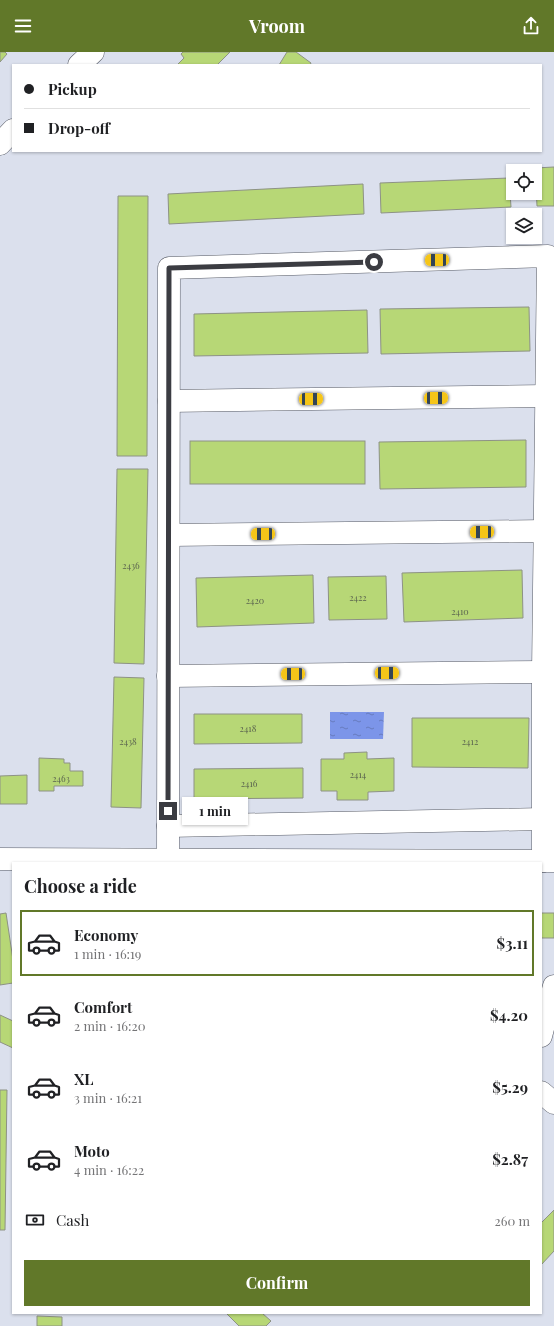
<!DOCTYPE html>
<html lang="en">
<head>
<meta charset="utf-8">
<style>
  body { margin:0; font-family:"Playfair Display",serif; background:#f2f2f2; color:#202124; height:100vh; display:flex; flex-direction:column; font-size:15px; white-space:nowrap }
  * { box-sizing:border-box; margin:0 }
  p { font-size:13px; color:#757577 }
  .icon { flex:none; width:22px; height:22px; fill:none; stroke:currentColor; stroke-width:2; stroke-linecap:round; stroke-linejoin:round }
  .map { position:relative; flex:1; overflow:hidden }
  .panel { position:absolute; left:12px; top:810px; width:530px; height:452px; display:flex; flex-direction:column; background:#fff; border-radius:0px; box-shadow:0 1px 3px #0004 }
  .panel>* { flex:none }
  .banner { position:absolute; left:12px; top:12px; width:530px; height:88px; border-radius:0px; box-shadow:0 1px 3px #0004; display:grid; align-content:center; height:88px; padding:0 12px; background:#fff }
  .buttons { position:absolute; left:506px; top:112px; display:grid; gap:8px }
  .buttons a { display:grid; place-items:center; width:36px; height:36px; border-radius:0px; background:#fff; box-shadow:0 1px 3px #0004; font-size:20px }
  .end { position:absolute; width:18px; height:18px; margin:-9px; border:5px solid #3b3c42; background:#fff; box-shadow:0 0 0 2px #fff }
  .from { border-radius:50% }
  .bubble { position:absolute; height:28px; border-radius:0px; background:#fff; box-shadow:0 1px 3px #0004; font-size:13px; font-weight:700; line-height:28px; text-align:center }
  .car { position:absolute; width:12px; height:24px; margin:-12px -6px; border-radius:5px; box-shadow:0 0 3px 1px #0007; background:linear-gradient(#f5c518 24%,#345 0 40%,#f5c518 0 76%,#345 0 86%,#f5c518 0) }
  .banner b { display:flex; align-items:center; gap:14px; height:38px; font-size:15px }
  .banner b+b { border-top:1px solid #e0e0e0 }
  .banner i { width:10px; height:10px; background:#202124 }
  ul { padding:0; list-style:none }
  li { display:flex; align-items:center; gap:12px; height:66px; margin:0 8px 6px; padding:0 4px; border:2px solid transparent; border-radius:0px }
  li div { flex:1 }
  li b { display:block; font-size:15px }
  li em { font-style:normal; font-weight:700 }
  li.on { border-color:#617829 }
  li>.icon { width:36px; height:36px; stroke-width:1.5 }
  h2 { padding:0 12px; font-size:18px; line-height:48px }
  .pay { display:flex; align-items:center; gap:10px; height:44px; padding:0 12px; font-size:15px }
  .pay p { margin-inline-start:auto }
  .cta { display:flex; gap:8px; margin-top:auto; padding:8px 12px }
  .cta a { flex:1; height:46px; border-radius:0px; background:#617829; color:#fff; font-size:16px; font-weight:700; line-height:46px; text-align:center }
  header { display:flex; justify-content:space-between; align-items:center; height:52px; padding:0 12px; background:#617829; color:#fff; font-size:18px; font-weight:700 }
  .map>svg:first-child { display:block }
  .water { fill:url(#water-ripples) }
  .building { fill:#b7d776; stroke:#8d9285 }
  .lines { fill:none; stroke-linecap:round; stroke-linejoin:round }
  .minor-casing { stroke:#575b66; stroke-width:23 }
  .minor { stroke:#fff; stroke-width:22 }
  .route { stroke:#3b3c42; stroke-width:5 }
  .labels { text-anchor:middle; stroke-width:3; stroke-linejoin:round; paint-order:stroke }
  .number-label { font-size:9px; fill:#5a634f }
</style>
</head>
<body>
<header><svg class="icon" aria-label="menu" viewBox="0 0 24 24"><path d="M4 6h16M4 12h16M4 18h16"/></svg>Vroom<svg class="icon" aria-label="share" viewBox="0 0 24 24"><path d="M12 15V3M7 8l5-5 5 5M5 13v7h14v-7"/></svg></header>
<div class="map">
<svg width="554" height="1274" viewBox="0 0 554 1274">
  <defs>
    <pattern id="water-ripples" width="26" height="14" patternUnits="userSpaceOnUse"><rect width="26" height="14" fill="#7c95e9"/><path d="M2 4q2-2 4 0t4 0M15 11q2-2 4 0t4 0" fill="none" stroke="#677bbe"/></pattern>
  </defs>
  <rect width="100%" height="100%" fill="#dbe0ed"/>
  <polygon class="water" points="330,660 384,660 383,687 330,687"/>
  <g class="building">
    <polygon points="0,0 5,0 7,2 0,10"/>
    <polygon points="183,0 230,0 217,13 177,13 184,6 181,2"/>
    <polygon points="287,0 296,0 311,11 310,13 279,13"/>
    <polygon points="554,115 554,154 537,154 535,116"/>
    <polygon points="509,126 511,155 381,161 380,131"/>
    <polygon points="363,132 364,162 169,172 168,142"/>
    <polygon points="118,144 148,144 147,404 117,404"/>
    <polygon points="529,255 530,299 381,302 380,257"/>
    <polygon points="367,258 368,301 194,304 194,262"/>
    <polygon points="526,388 526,435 380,437 379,390"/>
    <rect x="190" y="389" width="175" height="43"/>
    <polygon points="117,417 148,417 144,612 114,611"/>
    <polygon points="522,518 523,566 404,570 402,521"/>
    <polygon points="313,523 314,571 197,575 196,526"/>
    <polygon points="386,524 387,567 329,568 328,525"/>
    <polygon points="114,625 144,626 141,756 111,755"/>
    <polygon points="194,662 302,662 302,691 194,692"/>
    <polygon points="412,666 529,666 528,716 412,715"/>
    <polygon points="367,700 367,707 394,706 394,739 368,740 368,748 337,748 337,739 321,739 321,707 344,707 344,701"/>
    <polygon points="39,706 64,707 64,711 70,711 70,719 83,719 83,734 54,734 54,739 39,739"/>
    <polygon points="303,716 303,746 194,747 194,717"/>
    <polygon points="27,723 27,752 0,752 0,724"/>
    <polygon points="6,861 13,908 13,931 0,933 0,862"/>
    <rect x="541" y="861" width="13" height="25"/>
    <polygon points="0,963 13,969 13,996 0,990"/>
    <polygon points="0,1038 7,1038 5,1178 0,1178"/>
    <polygon points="554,1158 554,1199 541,1213 541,1171"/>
    <polygon points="226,1261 262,1261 271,1269 266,1274 239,1274"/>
    <polygon points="37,1264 62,1265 62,1274 37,1274"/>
  </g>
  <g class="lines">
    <defs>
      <g id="minor">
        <polyline points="79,13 93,0"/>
        <polyline points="0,92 13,78"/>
        <polyline points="169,349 546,344"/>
        <polyline points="169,483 545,479"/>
        <polyline points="168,624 543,620"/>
        <polyline points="168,774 543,767"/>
        <polyline points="0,807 554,809"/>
        <polyline points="168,808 169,216 548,204 543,620 543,809"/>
        <polyline points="541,984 554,934"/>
        <polyline points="541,1040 554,1051"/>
      </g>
    </defs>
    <use href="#minor" class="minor-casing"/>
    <use href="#minor" class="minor"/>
  </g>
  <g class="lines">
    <polyline class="route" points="168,759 169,216 374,210"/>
  </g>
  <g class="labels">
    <g class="number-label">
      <text x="131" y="517">2436</text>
      <text x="358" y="549">2422</text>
      <text x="255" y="552">2420</text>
      <text x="460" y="563">2410</text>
      <text x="248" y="680">2418</text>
      <text x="128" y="693">2438</text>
      <text x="470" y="693">2412</text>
      <text x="358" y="726">2414</text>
      <text x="61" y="730">2463</text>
      <text x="249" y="735">2416</text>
    </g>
  </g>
</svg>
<div class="buttons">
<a><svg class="icon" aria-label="locate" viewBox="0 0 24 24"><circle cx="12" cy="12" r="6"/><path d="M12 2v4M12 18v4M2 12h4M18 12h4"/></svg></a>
<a><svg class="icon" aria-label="layers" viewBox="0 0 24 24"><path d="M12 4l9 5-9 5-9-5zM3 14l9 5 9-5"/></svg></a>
</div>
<i class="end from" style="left:374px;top:210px"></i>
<i class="end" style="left:168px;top:759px"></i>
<div class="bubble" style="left:182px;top:745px;width:66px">1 min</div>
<i class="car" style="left:437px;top:208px;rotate:269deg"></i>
<i class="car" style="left:436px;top:346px;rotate:89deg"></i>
<i class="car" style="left:311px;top:347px;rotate:89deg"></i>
<i class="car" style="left:482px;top:480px;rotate:269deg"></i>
<i class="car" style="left:263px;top:482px;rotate:269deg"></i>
<i class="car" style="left:387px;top:621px;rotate:90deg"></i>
<i class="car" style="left:293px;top:622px;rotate:269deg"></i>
<div class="banner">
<b><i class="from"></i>Pickup</b>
<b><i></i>Drop-off</b>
</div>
<section class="panel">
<h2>Choose a ride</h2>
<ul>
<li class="on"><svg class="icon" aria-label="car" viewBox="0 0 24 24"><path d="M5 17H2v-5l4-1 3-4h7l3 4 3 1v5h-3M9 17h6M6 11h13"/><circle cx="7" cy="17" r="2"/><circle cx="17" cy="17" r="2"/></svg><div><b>Economy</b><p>1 min · 16:19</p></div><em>$3.11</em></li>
<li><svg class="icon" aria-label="car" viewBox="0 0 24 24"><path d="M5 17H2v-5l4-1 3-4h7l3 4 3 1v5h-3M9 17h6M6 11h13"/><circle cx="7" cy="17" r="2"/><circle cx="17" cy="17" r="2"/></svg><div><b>Comfort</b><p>2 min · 16:20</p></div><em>$4.20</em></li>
<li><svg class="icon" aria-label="car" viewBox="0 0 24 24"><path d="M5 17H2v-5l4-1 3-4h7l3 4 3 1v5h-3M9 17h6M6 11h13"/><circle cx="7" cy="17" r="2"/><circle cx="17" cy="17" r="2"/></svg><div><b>XL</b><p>3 min · 16:21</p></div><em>$5.29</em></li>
<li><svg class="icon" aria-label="car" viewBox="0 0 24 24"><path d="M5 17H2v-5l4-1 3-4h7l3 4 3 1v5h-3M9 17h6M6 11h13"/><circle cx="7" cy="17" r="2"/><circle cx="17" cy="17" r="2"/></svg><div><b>Moto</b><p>4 min · 16:22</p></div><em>$2.87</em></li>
</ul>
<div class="pay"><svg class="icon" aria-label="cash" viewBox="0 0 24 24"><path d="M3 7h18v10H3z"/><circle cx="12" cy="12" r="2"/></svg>Cash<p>260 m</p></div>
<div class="cta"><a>Confirm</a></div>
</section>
</div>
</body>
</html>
